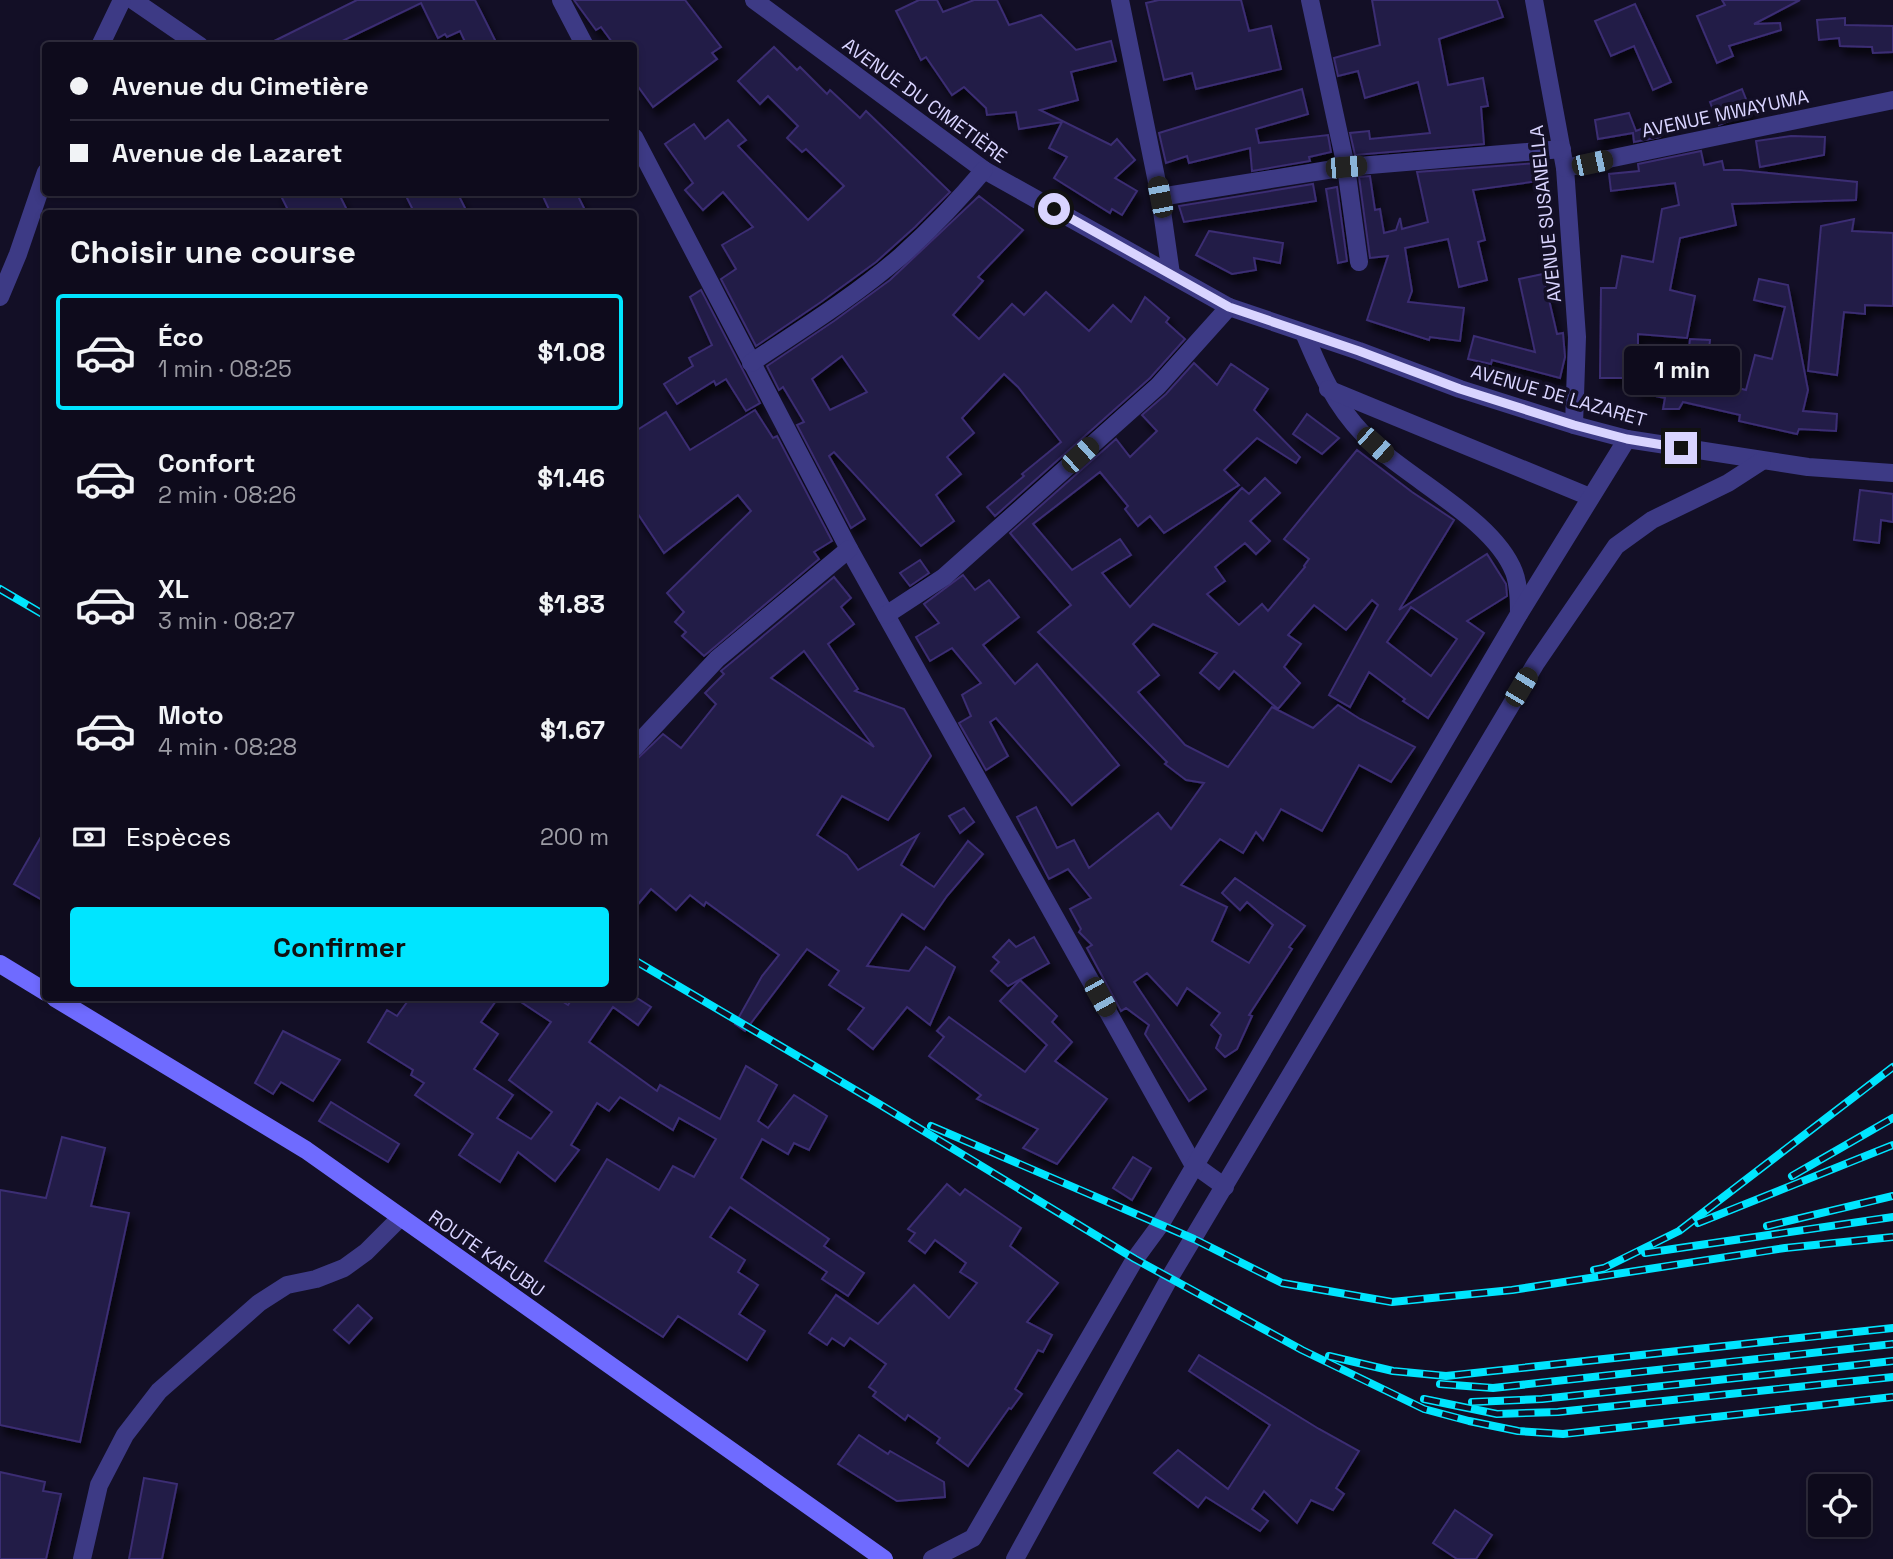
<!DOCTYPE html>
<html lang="fr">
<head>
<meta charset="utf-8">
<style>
  body { margin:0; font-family:"Space Grotesk",sans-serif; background:#1c1929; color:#f1f3f6; height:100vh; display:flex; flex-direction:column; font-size:26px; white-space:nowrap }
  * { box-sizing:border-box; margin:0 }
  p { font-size:23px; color:#9b9ba3 }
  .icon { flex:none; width:38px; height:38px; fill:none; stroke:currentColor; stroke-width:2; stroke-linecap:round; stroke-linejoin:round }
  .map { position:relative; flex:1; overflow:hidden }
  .side { position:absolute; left:42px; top:210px; width:595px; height:791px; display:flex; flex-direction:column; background:#0e0b1c; border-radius:7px; box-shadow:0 4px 10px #0003,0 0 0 2px #2e2b3b }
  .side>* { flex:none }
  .top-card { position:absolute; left:42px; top:42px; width:595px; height:154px; border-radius:7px; box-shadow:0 4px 10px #0003,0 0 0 2px #2e2b3b; display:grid; align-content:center; height:154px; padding:0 28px; background:#0e0b1c }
  .fabs { position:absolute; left:1808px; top:1474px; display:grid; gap:14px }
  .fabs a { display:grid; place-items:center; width:63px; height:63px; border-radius:7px; background:#0e0b1c; box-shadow:0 4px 10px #0003,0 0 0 2px #2e2b3b; font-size:35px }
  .end { position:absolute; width:32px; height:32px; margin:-16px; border:9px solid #d9d4ff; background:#111; box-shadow:0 0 0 4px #111 }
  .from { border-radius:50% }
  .bubble { position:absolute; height:49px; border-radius:7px; background:#0e0b1c; box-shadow:0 4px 10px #0003,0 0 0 2px #2e2b3b; font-size:23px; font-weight:800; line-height:49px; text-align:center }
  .car { position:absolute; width:21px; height:42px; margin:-21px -10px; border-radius:9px; box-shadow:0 0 5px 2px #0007; background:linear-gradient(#222 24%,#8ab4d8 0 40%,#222 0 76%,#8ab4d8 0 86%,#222 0) }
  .top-card b { display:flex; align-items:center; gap:24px; height:66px; font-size:26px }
  .top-card b+b { border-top:2px solid #2e2b3b }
  .top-card i { width:18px; height:18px; background:#f1f3f6 }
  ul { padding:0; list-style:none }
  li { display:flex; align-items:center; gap:21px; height:116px; margin:0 14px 10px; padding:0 14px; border:4px solid transparent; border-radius:7px }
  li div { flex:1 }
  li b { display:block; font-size:26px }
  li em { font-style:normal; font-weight:800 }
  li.on { border-color:#00e5ff }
  li>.icon { width:63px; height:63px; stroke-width:1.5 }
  h2 { padding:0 28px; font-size:32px; line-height:84px }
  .pay { display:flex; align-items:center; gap:18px; height:77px; padding:0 28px; font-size:26px }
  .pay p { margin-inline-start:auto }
  .cta { display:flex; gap:14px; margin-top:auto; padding:14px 28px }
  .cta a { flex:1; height:80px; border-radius:7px; background:#00e5ff; color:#111; font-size:28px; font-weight:800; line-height:80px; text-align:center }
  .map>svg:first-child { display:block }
  .building { fill:#241b47; stroke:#3b2d73; stroke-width:2; fill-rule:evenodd; filter:url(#shadow) }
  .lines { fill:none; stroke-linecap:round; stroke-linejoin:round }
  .minor { stroke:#3d3a85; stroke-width:18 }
  .secondary { stroke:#6f6bff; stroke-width:18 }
  .rail-casing { stroke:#00e5ff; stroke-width:8 }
  .rail { stroke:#130f26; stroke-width:5; stroke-dasharray:16; stroke-linecap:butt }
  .route { stroke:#d9d4ff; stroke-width:9 }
  .labels { text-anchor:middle; stroke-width:7; stroke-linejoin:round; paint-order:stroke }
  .street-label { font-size:19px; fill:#d9d4ff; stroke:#130f26 }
</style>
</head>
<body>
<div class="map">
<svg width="1893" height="1559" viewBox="0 0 1893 1559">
  <defs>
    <filter id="shadow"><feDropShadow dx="4.5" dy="8" stdDeviation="3.5" flood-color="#0009"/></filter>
  </defs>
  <rect width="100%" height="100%" fill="#130f26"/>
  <g class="building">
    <polygon points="357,0 475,0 498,46 467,46 460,31 447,37 445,34 438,38 421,3 332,46 264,46"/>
    <polygon points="574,0 685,0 721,47 712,53 717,59 653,107 634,81 634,46 615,46 601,27 596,30"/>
    <polygon points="919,0 937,0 943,12 974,0 997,0 1009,25 1041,15 1076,50 1111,41 1116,61 1071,72 1078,100 1040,110 1111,145 1117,139 1135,160 1115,178 1137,191 1122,215 1112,209 1110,213 1054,178 1067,157 1049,148 1062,122 1019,129 1016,112 987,115 986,108 964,87 952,95 926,57 921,60 896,11"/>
    <polygon points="1159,0 1241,0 1249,31 1271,26 1281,69 1196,89 1192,73 1164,80 1146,3"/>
    <polygon points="1372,0 1497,0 1503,17 1439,39 1448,85 1483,78 1488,106 1481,107 1484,144 1355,155 1350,133 1369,131 1370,139 1430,133 1418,82 1365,98 1358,71 1338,76 1334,58 1380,45"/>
    <polygon points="1722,0 1800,0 1754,24 1780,23 1781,30 1729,46 1733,56 1717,63 1697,16 1725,5"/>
    <polygon points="1635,4 1671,82 1653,90 1634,46 1611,56 1595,21"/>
    <polygon points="1845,18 1845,25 1893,26 1893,52 1873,53 1872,47 1840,46 1839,38 1819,40 1817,20"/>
    <polygon points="774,47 797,70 800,67 827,94 830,90 860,118 866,111 950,192 915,227 876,262 821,302 756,346 721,279 736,269 722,245 753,227 723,192 703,210 685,190 693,183 665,144 694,124 705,139 728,120 746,140 738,146 808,220 844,186 806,149 802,152 787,138 798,126 768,96 760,104 738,81"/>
    <polygon points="1302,89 1308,114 1256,129 1259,143 1328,135 1331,152 1309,157 1310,161 1252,171 1250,148 1189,163 1187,156 1166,163 1159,133"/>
    <polygon points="1742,89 1751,112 1719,125 1710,102"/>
    <polygon points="1629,113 1636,131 1657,123 1660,137 1634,142 1633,133 1598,139 1595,120"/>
    <polygon points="1791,136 1825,137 1824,155 1760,167 1756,141"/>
    <polygon points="1701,151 1704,165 1722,161 1724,170 1740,170 1857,182 1856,200 1732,204 1736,225 1680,238 1670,290 1695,296 1687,338 1638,334 1638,378 1600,378 1601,288 1616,288 1622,256 1653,262 1662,209 1679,205 1675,183 1611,191 1609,174 1639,171 1638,164"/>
    <polygon points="1537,163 1539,181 1473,190 1485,240 1478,242 1487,280 1459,287 1448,239 1405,248 1412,291 1408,302 1464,308 1460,341 1430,337 1429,340 1367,320 1388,256 1370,258 1359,177 1370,176 1375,210 1380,209 1384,233 1396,230 1400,218 1402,229 1428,222 1417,172"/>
    <polygon points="1313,184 1316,201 1184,222 1179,206"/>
    <polygon points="1337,187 1347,261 1338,263 1326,189"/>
    <polygon points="279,192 338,192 349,214 290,214"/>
    <polygon points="404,192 457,192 468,214 415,214"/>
    <polygon points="541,192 576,192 587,214 551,214"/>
    <path d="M979,196l44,34 -45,47 5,4 -30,34 26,24 33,-35 12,11 22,-23 43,39 24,-26 18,17 14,-25 24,21 -3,4 19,17 -35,39 -155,138 -8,-9 37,-31 -2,-2 39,-32 -43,-55 -14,-13 -42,44 12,15 -27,24 14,17 -25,21 18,26 -33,25 -87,-94 -5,4 36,63 -14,9 -54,-103 7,-3 -21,-35 -4,3 -12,-24 67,-45 56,-41zM842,356l25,36 -37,18 -18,-31z"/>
    <polygon points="1854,219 1852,231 1893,233 1893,306 1865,305 1865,314 1844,312 1837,375 1808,371 1821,226"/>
    <polygon points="1209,231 1283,243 1280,263 1254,258 1256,270 1232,274 1196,255"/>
    <polygon points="1543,274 1557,334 1563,333 1565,357 1560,378 1492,360 1491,364 1468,359 1474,336 1535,352 1519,279"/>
    <polygon points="1759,279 1788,285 1808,390 1803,411 1837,414 1836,431 1799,429 1797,434 1739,421 1740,415 1683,402 1679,409 1663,409 1665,398 1636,392 1636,388 1685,384 1690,339 1710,340 1706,380 1746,390 1755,355 1772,359 1785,307 1754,300"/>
    <polygon points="701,290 760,403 746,411 726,379 716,385 714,381 677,404 664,384 693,366 689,358 712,345 690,297"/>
    <path d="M1194,363l23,22 14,-21 37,25 -14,21 46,47 -4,6 -39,-25 -33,32 15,15 -75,48 -14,-17 -12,10 -13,-17 3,-3 -28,-34 -67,52 39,46 48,-31 11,16 -29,18 28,34 112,-119 7,6 16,-16 15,15 -30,28 20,20 -14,13 -11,-11 -30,24 10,14 -18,13 32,31 23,-21 6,7 37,-44 -1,-1 5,-7 -25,-20 73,-89 55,42 42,28 -55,90 88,-56 19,30 1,12 -40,25 17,12 -56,85 -25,-17 2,-2 -36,-27 -19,35 -21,-12 49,-90 -6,-5 -26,30 -32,-25 -26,30 13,9 -17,23 16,16 -22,26 -44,-38 -15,18 -19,-16 17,-20 -64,-29 -20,20 26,31 -21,17 47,53 43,22 44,-60 41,21 25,-23 22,14 55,28 -24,35 -32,-17 -37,66 -41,-22 -18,31 -7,-8 -13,21 -23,-14 -39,46 46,22 -15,34 37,22 24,-38 -26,-23 -7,8 -18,-17 13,-15 70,48 -16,21 3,2 -43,66 3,1 -15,33 -12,8 -9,-9 5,-13 -10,-10 9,-12 -33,-25 -10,17 -30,-32 -13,9 72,107 -17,12 -44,-67 4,-9 -23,-17 -5,3 -34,-63 5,-3 -13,-13 2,-3 -11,-20 21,-11 -23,-29 -19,10 -32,-62 19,-10 21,41 17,-8 15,28 69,-55 13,16 33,-46 -18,-3 -21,-16 2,-2 -129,-130 33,-27 -61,-72 106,-94 14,18 27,-26 -15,-16 24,-21zM1411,607l46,32 -26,37 -44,-34z"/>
    <polygon points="755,410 773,438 777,436 832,541 814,552 819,559 704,656 682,636 686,632 675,622 684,612 667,593 751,511 738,495 664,553 634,508 634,432 666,412 690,450"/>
    <polygon points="1307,414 1339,438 1322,454 1293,434"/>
    <polygon points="1860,490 1893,494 1893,522 1881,520 1879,543 1854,540"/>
    <polygon points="920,560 929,573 910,586 900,573"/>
    <polygon points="963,575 975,590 989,580 1019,617 983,645 1015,684 1037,664 1119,765 1072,805 996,718 990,722 1008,756 986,770 959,723 971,716 962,695 981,683 952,648 930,661 916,637 939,623 924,604"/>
    <path d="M834,577l17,21 -10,9 13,17 -26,20 30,45 -3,2 49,18 27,47 -43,64 -46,-24 -25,39 30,20 11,15 60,-35 -17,30 33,22 34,-46 15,13 -36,42 -23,33 -22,-15 -35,52 42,5 17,-24 29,20 -25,58 -23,-18 -34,42 -25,-20 16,-21 -35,-23 10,-14 -32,-22 -62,82 -10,-7 27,-48 17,-21 -73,-53 -2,4 -14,-11 -14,15 -25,-21 -17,20v-147l29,-28 18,14 35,-44 -11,-11 19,-19 -3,-3zM804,651l21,29 49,67 -103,-69z"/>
    <polygon points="964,808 974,822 960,833 949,816"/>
    <polygon points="46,828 46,902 14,884"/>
    <polygon points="1034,937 1049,963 1008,986 991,971 999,962 993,957 1009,940 1016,947"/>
    <polygon points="1020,980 1057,1016 1052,1022 1072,1042 1055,1061 1107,1099 1057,1164 1023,1148 1038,1129 977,1099 981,1095 929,1056 944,1037 937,1031 949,1017 1025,1072 1047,1045 1000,1001"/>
    <polygon points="410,998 498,998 481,1022 498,1034 474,1069 513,1095 497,1118 531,1139 552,1112 509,1080 551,1022 515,998 557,998 568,1005 573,998 637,998 651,1007 638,1025 613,1007 589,1042 657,1091 660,1085 720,1119 746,1066 777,1085 758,1121 768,1128 794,1095 827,1116 809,1150 794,1143 788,1154 762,1139 741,1178 829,1239 824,1246 864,1273 848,1296 822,1279 827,1272 730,1207 710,1237 745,1260 738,1272 758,1285 739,1314 765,1331 747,1360 678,1316 663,1337 545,1261 607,1159 659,1190 673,1166 694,1177 716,1139 679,1118 673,1130 620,1097 609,1111 597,1103 571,1145 579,1150 555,1181 518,1152 500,1182 459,1155 473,1134 415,1095 424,1083 411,1075 413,1070 368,1042 387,1010 397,1016"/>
    <polygon points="283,1031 340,1060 313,1101 281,1082 273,1094 255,1083"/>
    <polygon points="331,1102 399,1144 388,1162 319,1121"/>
    <polygon points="62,1137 105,1148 91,1206 129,1213 80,1442 0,1425 0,1190 46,1198"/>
    <polygon points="1133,1157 1151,1168 1132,1200 1113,1188"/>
    <polygon points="947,1184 960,1195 965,1189 1021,1228 1010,1246 1058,1283 1027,1322 1052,1335 1043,1352 1038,1350 1015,1389 1022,1394 1011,1409 1009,1408 968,1466 937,1443 940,1438 908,1415 905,1420 873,1396 876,1392 869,1387 886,1364 850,1338 844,1346 832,1338 827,1345 809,1333 836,1295 878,1324 914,1285 949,1318 977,1283 960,1272 966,1263 935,1240 925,1253 909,1241 915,1233 908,1229"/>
    <polygon points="358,1305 372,1318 349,1343 334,1330"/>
    <polygon points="1199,1355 1319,1429 1359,1451 1336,1488 1344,1494 1333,1510 1311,1500 1297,1523 1264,1491 1252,1509 1268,1521 1260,1531 1206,1497 1198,1507 1154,1473 1178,1450 1228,1489 1270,1425 1189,1371"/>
    <polygon points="859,1435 888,1454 890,1451 944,1482 945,1497 897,1501 838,1464"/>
    <polygon points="0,1472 45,1482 43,1491 61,1494 46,1559 0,1559"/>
    <polygon points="144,1478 177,1484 162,1559 129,1559"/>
    <polygon points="1455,1510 1492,1535 1476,1559 1457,1559 1433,1543"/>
  </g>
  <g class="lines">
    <g class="minor">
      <polyline points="133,0 200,46"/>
      <polyline points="561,0 585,46"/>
      <polyline points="754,0 984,170 1229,307 1359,351 1460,389 1574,425 1627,439 1808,467 1893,473"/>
      <polyline points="1120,0 1160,197 1171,274"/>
      <polyline points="1310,0 1346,167 1359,262"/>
      <polyline points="1534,0 1565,168 1577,337 1574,425"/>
      <polyline points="100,46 122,0"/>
      <polyline points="634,137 849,549 1193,1164 1225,1187"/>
      <polyline points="1565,168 1893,100"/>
      <polyline points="1160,197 1346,167 1562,149"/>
      <polyline points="0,297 18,254 46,172"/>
      <path d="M1304,333c16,38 30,71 60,102 41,43 129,83 150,137 5,13 5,29 5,42"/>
      <path d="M751,363c51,-34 104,-67 150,-107 30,-27 57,-55 83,-86"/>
      <polyline points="1328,389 1590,497"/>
      <polyline points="886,615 944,577 1158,386 1229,307"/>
      <polyline points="634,748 717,659 849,549"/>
      <polyline points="82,1559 99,1485 125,1435 159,1391 259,1303 287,1285 316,1279 344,1268 366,1252 401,1217"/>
      <polyline points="932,1559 973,1538 1135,1259 1160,1225 1519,614 1627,439"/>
      <polyline points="1015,1559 1170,1277 1536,663 1616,546 1652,520 1728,483 1762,461"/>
    </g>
    <g class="secondary">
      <polyline points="0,964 46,992"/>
      <polyline points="55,998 306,1150 884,1559"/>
    </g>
    <defs>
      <g id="rail">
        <polyline points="0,589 46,616"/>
        <polyline points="634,960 879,1104 1135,1259 1302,1350 1424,1409 1469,1421 1518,1431 1563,1434 1893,1397"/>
        <polyline points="931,1126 1194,1239 1282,1283 1392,1302 1512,1290 1785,1248 1893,1237"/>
        <polyline points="1792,1176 1893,1118"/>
        <polyline points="1698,1223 1893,1145"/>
        <polyline points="1767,1226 1893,1196"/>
        <polyline points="1645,1253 1893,1217"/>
        <polyline points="1594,1270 1604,1268 1679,1231 1893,1067"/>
        <polyline points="1329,1356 1393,1371 1446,1376 1893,1328"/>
        <polyline points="1440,1384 1493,1388 1893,1344"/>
        <polyline points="1424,1399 1497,1414 1558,1412 1893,1377"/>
        <polyline points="1472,1402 1542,1399 1893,1361"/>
      </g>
    </defs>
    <use href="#rail" class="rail-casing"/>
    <use href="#rail" class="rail"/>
  </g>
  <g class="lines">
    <polyline class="route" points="1054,209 1229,307 1359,351 1460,389 1574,425 1627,439 1681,448"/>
  </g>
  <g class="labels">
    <g class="street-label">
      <text transform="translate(925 100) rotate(36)" y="7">AVENUE DU CIMETIÈRE</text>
      <text transform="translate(1725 113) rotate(-12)" y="7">AVENUE MWAYUMA</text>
      <text transform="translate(1545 214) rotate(-96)" y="7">AVENUE SUSANELLA</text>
      <text transform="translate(1559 395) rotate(16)" y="7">AVENUE DE LAZARET</text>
      <text transform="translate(487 1253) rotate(35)" y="7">ROUTE KAFUBU</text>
    </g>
  </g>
</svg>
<div class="fabs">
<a><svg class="icon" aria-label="locate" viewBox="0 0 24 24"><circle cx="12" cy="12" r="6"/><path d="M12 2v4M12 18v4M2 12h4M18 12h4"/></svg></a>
</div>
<i class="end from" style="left:1054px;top:209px"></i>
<i class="end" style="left:1681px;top:448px"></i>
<div class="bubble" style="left:1624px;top:346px;width:116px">1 min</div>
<i class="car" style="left:1592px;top:163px;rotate:78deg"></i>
<i class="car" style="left:1346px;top:167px;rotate:85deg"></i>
<i class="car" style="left:1160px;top:197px;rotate:349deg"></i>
<i class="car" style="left:1375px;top:445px;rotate:132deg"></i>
<i class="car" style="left:1080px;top:455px;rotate:48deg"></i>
<i class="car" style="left:1521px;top:687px;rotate:31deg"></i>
<i class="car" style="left:1100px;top:997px;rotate:151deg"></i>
<div class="top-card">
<b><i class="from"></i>Avenue du Cimetière</b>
<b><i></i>Avenue de Lazaret</b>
</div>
<section class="side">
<h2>Choisir une course</h2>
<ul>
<li class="on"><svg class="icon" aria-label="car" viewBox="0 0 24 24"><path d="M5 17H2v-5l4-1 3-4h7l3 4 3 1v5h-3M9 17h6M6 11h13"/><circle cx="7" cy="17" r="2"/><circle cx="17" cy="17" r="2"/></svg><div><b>Éco</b><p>1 min · 08:25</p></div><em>$1.08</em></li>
<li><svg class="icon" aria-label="car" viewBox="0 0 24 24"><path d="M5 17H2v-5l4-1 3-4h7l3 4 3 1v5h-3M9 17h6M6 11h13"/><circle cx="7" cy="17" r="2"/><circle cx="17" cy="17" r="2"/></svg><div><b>Confort</b><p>2 min · 08:26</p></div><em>$1.46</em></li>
<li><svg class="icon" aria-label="car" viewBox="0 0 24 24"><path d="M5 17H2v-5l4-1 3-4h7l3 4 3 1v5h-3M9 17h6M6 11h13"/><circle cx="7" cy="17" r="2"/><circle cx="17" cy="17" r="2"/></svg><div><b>XL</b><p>3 min · 08:27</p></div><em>$1.83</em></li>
<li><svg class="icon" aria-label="car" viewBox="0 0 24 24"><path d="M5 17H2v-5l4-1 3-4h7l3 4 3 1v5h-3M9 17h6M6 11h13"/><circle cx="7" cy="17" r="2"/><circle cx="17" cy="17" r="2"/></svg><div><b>Moto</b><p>4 min · 08:28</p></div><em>$1.67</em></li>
</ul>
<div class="pay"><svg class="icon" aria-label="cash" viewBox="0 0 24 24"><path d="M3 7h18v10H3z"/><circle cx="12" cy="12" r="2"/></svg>Espèces<p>200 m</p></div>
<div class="cta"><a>Confirmer</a></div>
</section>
</div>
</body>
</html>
